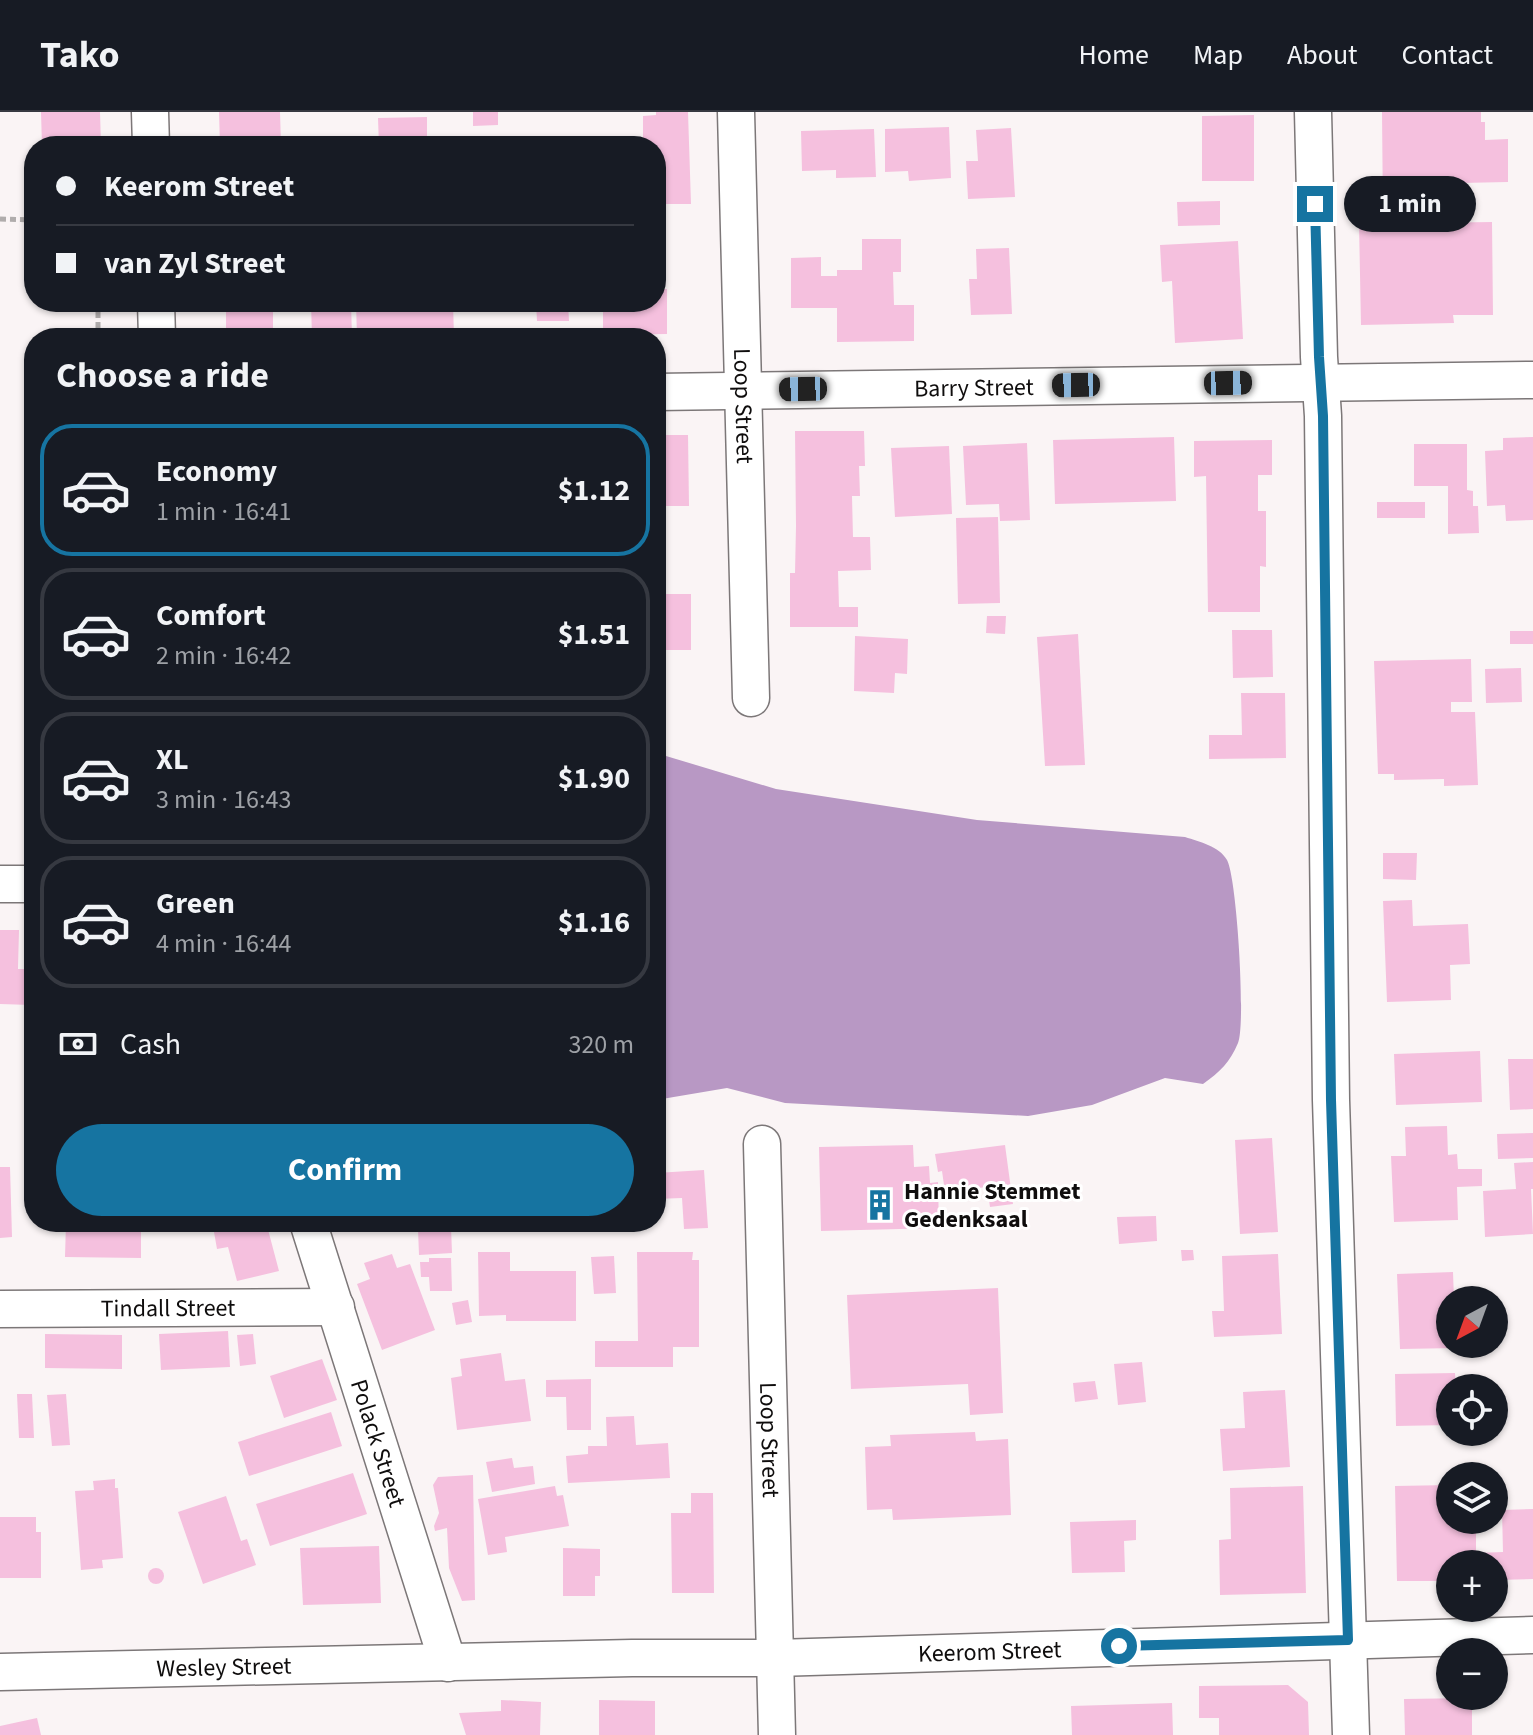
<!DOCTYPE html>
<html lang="en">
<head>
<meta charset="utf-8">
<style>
  body { margin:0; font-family:"Source Sans 3",sans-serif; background:#242831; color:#f1f3f6; height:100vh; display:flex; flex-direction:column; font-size:30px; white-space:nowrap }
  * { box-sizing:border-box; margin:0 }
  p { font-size:26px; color:#9ea1a6 }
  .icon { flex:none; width:44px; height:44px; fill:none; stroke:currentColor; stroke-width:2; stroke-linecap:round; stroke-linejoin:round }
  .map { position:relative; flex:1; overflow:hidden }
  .drawer { position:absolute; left:24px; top:216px; width:642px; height:904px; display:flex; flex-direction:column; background:#171b24; border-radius:32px; box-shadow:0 2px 6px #0004 }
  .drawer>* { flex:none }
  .banner { position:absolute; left:24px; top:24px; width:642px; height:176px; border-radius:32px; box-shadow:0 2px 6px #0004; display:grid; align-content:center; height:176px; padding:0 32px; background:#171b24 }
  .needle { width:52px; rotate:221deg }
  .buttons { position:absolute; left:1436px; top:1174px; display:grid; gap:16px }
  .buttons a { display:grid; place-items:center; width:72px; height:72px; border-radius:50%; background:#171b24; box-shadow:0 2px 6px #0004; font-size:40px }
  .end { position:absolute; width:36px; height:36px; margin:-18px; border:10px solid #1674a1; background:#fff; box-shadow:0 0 0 4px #fff }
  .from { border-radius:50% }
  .bubble { position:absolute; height:56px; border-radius:28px; background:#171b24; box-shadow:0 2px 6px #0004; font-size:26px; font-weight:700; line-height:56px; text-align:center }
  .car { position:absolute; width:24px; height:48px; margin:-24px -12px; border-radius:10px; box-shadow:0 0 6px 2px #0007; background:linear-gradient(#222 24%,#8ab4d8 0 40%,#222 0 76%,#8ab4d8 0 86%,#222 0) }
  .banner b { display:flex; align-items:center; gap:28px; height:76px; font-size:30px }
  .banner b+b { border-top:2px solid #363941 }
  .banner i { width:20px; height:20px; background:#f1f3f6 }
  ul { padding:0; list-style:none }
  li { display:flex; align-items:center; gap:24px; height:132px; margin:0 16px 12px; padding:0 16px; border:4px solid #363941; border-radius:32px }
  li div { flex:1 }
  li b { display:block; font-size:30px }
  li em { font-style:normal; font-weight:700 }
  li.current { border-color:#1674a1 }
  li>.icon { width:72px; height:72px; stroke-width:1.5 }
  h2 { padding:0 32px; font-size:36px; line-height:96px }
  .pay { display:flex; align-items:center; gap:20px; height:88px; padding:0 32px; font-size:30px }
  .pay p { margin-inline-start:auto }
  .cta { display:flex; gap:16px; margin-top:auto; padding:16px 32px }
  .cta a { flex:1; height:92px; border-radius:48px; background:#1674a1; color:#fff; font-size:32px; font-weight:700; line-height:92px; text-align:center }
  header { display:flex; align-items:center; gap:48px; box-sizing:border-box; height:112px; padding:0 40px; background:#171b24; border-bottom:2px solid #363941 }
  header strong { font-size:38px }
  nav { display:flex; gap:44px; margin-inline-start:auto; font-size:28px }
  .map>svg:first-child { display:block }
  .water { fill:#b898c4 }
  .building { fill:#f5c0de }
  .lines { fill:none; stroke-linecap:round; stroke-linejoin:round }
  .street-casing { stroke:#7c7778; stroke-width:39 }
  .path { stroke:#b0acac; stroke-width:5; stroke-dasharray:6 4; stroke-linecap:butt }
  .street { stroke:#fff; stroke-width:36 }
  .route { stroke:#1674a1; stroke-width:10 }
  .labels { text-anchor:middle; stroke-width:6; stroke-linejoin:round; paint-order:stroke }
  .street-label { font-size:24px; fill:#0f0d0d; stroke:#fff }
  .poi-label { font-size:24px; font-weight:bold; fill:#0f0d0d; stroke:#fff; text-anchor:start }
</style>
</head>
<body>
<header>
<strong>Tako</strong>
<nav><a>Home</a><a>Map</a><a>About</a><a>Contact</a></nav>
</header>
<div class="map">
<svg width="1533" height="1623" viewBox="0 0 1533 1623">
  <rect width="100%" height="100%" fill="#faf4f5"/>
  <path class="water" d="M656,641l120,36 201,31 208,17c15,5 34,9 42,23 10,18 19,164 11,183 -8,19 -18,29 -35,41l-38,-6 -73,27 -64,11 -243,-13 -58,-15 -71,12z"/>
  <g class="building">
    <polygon points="41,0 100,0 101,34 42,34"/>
    <polygon points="219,0 280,0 281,34 220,34"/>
    <polygon points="473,0 498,0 498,13 473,14"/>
    <polygon points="656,0 688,0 691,92 664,92 664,105 656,105 656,34 643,34 643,4 656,3"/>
    <polygon points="1382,0 1481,0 1481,10 1485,10 1485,28 1508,27 1508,70 1460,71 1461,105 1383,106"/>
    <polygon points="1254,3 1254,69 1202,69 1202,4"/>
    <polygon points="427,5 427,34 379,34 378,6"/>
    <polygon points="949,15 951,66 909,69 908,59 885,60 885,17"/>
    <polygon points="1011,16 1015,85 968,87 966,49 978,49 976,18"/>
    <polygon points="874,17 876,65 836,66 836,58 802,59 801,19"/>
    <polygon points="1220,89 1220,113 1178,114 1177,90"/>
    <polygon points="1492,110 1493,203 1453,203 1454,211 1361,213 1359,112"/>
    <rect x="656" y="126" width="5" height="38"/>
    <polygon points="862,127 901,127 901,160 893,160 894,193 914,193 914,229 837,230 837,196 791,196 791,146 821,145 821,164 837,164 837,158 862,158"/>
    <polygon points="1238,129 1243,227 1175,231 1172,169 1162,170 1160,133"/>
    <polygon points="1009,136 1012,202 971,203 969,167 977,167 976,137"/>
    <polygon points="656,177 667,177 667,222 603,223 603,190 656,190"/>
    <rect x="226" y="190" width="47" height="36"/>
    <polygon points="311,190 351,190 352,226 312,226"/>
    <polygon points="356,190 453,190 454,226 357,226"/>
    <polygon points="536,190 568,190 569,209 537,209"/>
    <polygon points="795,319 864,319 865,354 859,354 860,384 852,384 853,425 870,425 871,458 838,459 839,495 858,495 858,515 790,515 790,461 795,461 796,414"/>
    <polygon points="656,323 688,323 689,394 656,394"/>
    <polygon points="1174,325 1176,389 1055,392 1053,328"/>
    <polygon points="1533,325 1533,408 1506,409 1505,393 1487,394 1485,339 1503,338 1503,326"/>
    <polygon points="1272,328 1272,363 1258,363 1258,399 1266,399 1266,455 1260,454 1260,500 1208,500 1206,364 1194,365 1194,329"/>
    <polygon points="1027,331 1030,408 1000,409 999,392 966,393 963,334"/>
    <polygon points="1414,332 1467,332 1467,378 1473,379 1473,394 1478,394 1479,421 1448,422 1448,374 1414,374"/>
    <polygon points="949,334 952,402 895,405 891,336"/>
    <rect x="1377" y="390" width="48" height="16"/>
    <polygon points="998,405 1000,491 958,492 956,406"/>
    <rect x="656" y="482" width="35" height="56"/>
    <polygon points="987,504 1006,504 1005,522 986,521"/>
    <polygon points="1232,518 1272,518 1273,565 1233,566"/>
    <rect x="1510" y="519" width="23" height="13"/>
    <polygon points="1078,522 1085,653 1045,654 1037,525"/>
    <polygon points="855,524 908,527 907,562 895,561 894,581 854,579"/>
    <polygon points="1471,547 1472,590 1451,590 1451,600 1475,600 1478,673 1444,674 1444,667 1394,668 1394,662 1378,662 1374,549"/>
    <polygon points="1521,556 1522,590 1486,591 1485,557"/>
    <polygon points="1241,581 1285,581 1286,646 1209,647 1209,623 1242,623"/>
    <polygon points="1383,741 1417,741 1416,768 1383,767"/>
    <polygon points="1412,788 1413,814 1468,812 1470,852 1450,853 1451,888 1387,890 1383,789"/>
    <polygon points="0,818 19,818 18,857 32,857 31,893 0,892"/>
    <polygon points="1480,939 1482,990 1396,993 1394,942"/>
    <polygon points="1508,947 1533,947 1533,997 1510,998"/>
    <polygon points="1447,1014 1448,1043 1457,1042 1458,1057 1482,1057 1482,1074 1457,1075 1458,1108 1394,1110 1391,1044 1406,1044 1405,1015"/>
    <polygon points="1533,1021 1533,1046 1498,1047 1497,1022"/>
    <polygon points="1272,1026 1278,1120 1240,1122 1235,1028"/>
    <polygon points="913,1033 914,1055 929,1054 930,1071 938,1070 939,1116 821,1119 819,1035"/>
    <polygon points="1005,1033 1013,1092 990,1095 987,1075 945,1080 942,1059 938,1060 935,1042"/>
    <polygon points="1533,1050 1533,1077 1531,1077 1533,1122 1485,1125 1483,1079 1516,1077 1514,1051"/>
    <polygon points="0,1055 10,1055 12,1125 0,1126"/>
    <polygon points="704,1058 708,1116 684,1117 682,1086 656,1087 656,1061"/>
    <polygon points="1156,1104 1157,1129 1119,1132 1117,1105"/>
    <polygon points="255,1110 266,1110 279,1159 237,1169 228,1135 217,1137 214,1120"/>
    <polygon points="66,1111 141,1112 141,1146 65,1145"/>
    <polygon points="451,1115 452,1141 419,1143 418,1117"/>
    <polygon points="1181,1138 1193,1138 1194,1148 1182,1149"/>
    <polygon points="478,1140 510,1140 510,1159 576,1159 576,1209 506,1209 506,1203 479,1204"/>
    <polygon points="637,1140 693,1140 692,1148 699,1148 699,1235 673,1235 673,1255 595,1255 595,1229 638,1229"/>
    <polygon points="392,1142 397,1156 410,1152 435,1218 382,1238 357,1172 370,1167 364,1151"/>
    <polygon points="1278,1142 1282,1222 1214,1225 1212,1199 1224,1199 1222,1144"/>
    <polygon points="614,1144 616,1181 594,1182 591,1145"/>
    <polygon points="429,1146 451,1146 452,1179 430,1179 429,1165 421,1165 420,1150 429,1150"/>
    <polygon points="1453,1160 1454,1188 1450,1188 1450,1232 1456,1232 1457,1236 1400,1237 1397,1162"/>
    <polygon points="998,1176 1003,1301 970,1303 968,1272 851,1277 847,1183"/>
    <polygon points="468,1188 472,1210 456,1213 452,1191"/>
    <polygon points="228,1219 230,1255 161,1258 159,1222"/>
    <polygon points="45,1222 122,1223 122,1257 45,1256"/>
    <polygon points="253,1222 256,1252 240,1254 237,1223"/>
    <polygon points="501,1241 505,1269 525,1267 531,1309 457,1318 451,1266 462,1264 460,1247"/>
    <polygon points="322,1247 337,1288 284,1306 270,1264"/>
    <polygon points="1142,1250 1146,1290 1118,1293 1114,1252"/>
    <polygon points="1455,1261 1456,1276 1450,1276 1450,1313 1396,1314 1395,1262"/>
    <polygon points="591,1267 591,1318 567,1318 566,1285 546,1285 546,1268"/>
    <polygon points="1095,1269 1098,1287 1075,1290 1073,1271"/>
    <polygon points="1285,1278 1290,1355 1223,1359 1220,1317 1245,1316 1243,1280"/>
    <polygon points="17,1282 32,1282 34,1326 19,1326"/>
    <polygon points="66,1282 70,1333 52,1334 47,1283"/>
    <polygon points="331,1300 342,1334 249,1364 238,1330"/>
    <polygon points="634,1304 636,1333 668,1331 670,1366 568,1371 566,1344 588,1342 588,1334 607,1334 606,1305"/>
    <polygon points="975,1320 976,1329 1008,1327 1011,1403 893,1408 892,1397 867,1398 865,1335 891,1334 890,1323"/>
    <polygon points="512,1346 514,1356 533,1354 535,1372 492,1380 486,1350"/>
    <polygon points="353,1361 367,1402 270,1434 256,1392"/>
    <polygon points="473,1363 475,1488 462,1489 449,1456 447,1416 435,1419 434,1414 439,1401 433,1373 438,1365"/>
    <polygon points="115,1367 115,1376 118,1376 123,1446 102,1448 103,1456 81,1458 75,1379 94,1378 93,1369"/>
    <polygon points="1450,1373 1450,1408 1476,1408 1476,1441 1503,1440 1502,1398 1533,1397 1533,1467 1494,1468 1494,1452 1450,1452 1450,1469 1397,1469 1395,1374"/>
    <polygon points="555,1374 557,1384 563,1383 569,1414 505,1425 507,1440 488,1443 478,1387"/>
    <polygon points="1303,1374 1306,1481 1220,1483 1219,1428 1231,1427 1230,1376"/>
    <polygon points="691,1381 713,1381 714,1481 672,1481 671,1401 691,1401"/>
    <polygon points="226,1384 241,1429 247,1427 256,1453 203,1472 178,1400"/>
    <polygon points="0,1405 36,1405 36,1420 41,1420 41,1466 0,1466"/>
    <polygon points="1136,1408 1136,1428 1124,1429 1125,1460 1072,1461 1070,1410"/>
    <polygon points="379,1434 381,1491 303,1493 300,1436"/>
    <polygon points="563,1436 600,1437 600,1464 595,1464 595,1484 563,1484"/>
    <circle cx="156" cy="1464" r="8"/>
    <polygon points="1288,1573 1308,1590 1309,1623 1219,1623 1219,1606 1199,1606 1199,1574"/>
    <polygon points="1472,1586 1472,1623 1405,1623 1404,1587"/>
    <polygon points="501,1588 541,1590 540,1623 466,1623 459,1601 501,1599"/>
    <polygon points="599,1588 655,1589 655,1623 599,1623"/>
    <polygon points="1172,1591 1173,1623 1072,1623 1071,1594"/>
    <polygon points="37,1606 41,1623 0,1623 0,1614"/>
  </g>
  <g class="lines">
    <defs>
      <g id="street">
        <polyline points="150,0 151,34"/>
        <path id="s1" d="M736,0l15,586"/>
        <polyline points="1313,0 1319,245 1323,304 1331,988 1351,1623"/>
        <polyline points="156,190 157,226"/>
        <path id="s2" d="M656,280l877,-12"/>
        <polyline points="0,772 34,772"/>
        <path id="s3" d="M762,1032l15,591"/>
        <path id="s4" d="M308,1110l140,441"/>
        <path id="s5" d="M0,1197l336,-2"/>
        <path id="s6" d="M0,1560l632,-14h144l757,-23"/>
      </g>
    </defs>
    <use href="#street" class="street-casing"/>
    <g class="path">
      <polyline points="0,107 34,108"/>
      <polyline points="98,226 98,190"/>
    </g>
    <use href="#street" class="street"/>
  </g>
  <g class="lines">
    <polyline class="route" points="1119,1534 1348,1528 1331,988 1323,304 1319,245 1315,92"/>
  </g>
  <defs>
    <symbol id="building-bare" viewBox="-9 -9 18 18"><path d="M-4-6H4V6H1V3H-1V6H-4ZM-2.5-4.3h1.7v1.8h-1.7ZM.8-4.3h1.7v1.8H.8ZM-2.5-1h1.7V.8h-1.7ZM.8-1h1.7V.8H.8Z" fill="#1674a1" stroke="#fff" stroke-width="2.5" paint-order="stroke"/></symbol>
  </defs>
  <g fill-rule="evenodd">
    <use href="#building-bare" x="858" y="1071" width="44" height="44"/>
  </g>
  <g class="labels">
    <g class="street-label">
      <text dy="8" stroke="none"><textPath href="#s2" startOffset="318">Barry Street</textPath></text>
      <text dy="8" stroke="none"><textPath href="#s1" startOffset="294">Loop Street</textPath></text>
      <text dy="8" stroke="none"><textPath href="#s5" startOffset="168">Tindall Street</textPath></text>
      <text dy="8" stroke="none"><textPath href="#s3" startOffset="296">Loop Street</textPath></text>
      <text dy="8" stroke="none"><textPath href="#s4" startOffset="232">Polack Street</textPath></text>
      <text dy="8" stroke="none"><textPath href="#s6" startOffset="990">Keerom Street</textPath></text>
      <text dy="8" stroke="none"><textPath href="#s6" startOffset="224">Wesley Street</textPath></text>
    </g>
    <g class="poi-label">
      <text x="904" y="1087">Hannie Stemmet<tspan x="904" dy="28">Gedenksaal</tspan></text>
    </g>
  </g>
</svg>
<div class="buttons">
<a><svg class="needle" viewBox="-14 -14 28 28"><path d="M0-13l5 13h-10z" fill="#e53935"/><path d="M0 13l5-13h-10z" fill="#9ea1a6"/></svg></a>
<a><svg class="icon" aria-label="locate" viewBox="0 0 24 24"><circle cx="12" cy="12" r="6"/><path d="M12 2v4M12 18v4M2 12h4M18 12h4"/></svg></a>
<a><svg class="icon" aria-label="layers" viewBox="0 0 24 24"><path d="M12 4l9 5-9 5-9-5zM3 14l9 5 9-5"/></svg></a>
<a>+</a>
<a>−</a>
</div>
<i class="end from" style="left:1119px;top:1534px"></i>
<i class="end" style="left:1315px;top:92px"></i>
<div class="bubble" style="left:1344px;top:64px;width:132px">1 min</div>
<i class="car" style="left:1228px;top:271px;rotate:89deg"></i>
<i class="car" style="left:1076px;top:273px;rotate:269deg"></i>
<i class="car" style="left:803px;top:277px;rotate:269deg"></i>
<div class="banner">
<b><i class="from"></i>Keerom Street</b>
<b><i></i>van Zyl Street</b>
</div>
<section class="drawer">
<h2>Choose a ride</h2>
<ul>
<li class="current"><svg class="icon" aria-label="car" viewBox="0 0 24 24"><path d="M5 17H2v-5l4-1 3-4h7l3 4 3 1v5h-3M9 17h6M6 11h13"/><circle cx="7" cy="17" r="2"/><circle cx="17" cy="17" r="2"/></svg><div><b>Economy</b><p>1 min · 16:41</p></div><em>$1.12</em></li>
<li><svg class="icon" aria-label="car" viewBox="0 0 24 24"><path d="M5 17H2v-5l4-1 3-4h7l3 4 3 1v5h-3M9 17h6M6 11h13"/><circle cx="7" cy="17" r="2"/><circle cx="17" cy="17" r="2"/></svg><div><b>Comfort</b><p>2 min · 16:42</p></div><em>$1.51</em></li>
<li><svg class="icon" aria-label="car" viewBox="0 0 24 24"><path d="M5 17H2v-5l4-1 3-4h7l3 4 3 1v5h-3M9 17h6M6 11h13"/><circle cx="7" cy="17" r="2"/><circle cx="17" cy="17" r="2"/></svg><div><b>XL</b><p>3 min · 16:43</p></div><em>$1.90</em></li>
<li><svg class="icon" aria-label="car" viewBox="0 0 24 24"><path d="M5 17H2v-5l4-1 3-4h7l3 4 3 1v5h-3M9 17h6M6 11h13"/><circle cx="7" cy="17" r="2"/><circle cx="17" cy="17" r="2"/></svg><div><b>Green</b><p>4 min · 16:44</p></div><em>$1.16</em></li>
</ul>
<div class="pay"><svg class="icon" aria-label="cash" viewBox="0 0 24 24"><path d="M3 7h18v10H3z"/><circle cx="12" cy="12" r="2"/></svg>Cash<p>320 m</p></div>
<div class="cta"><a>Confirm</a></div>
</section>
</div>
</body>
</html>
